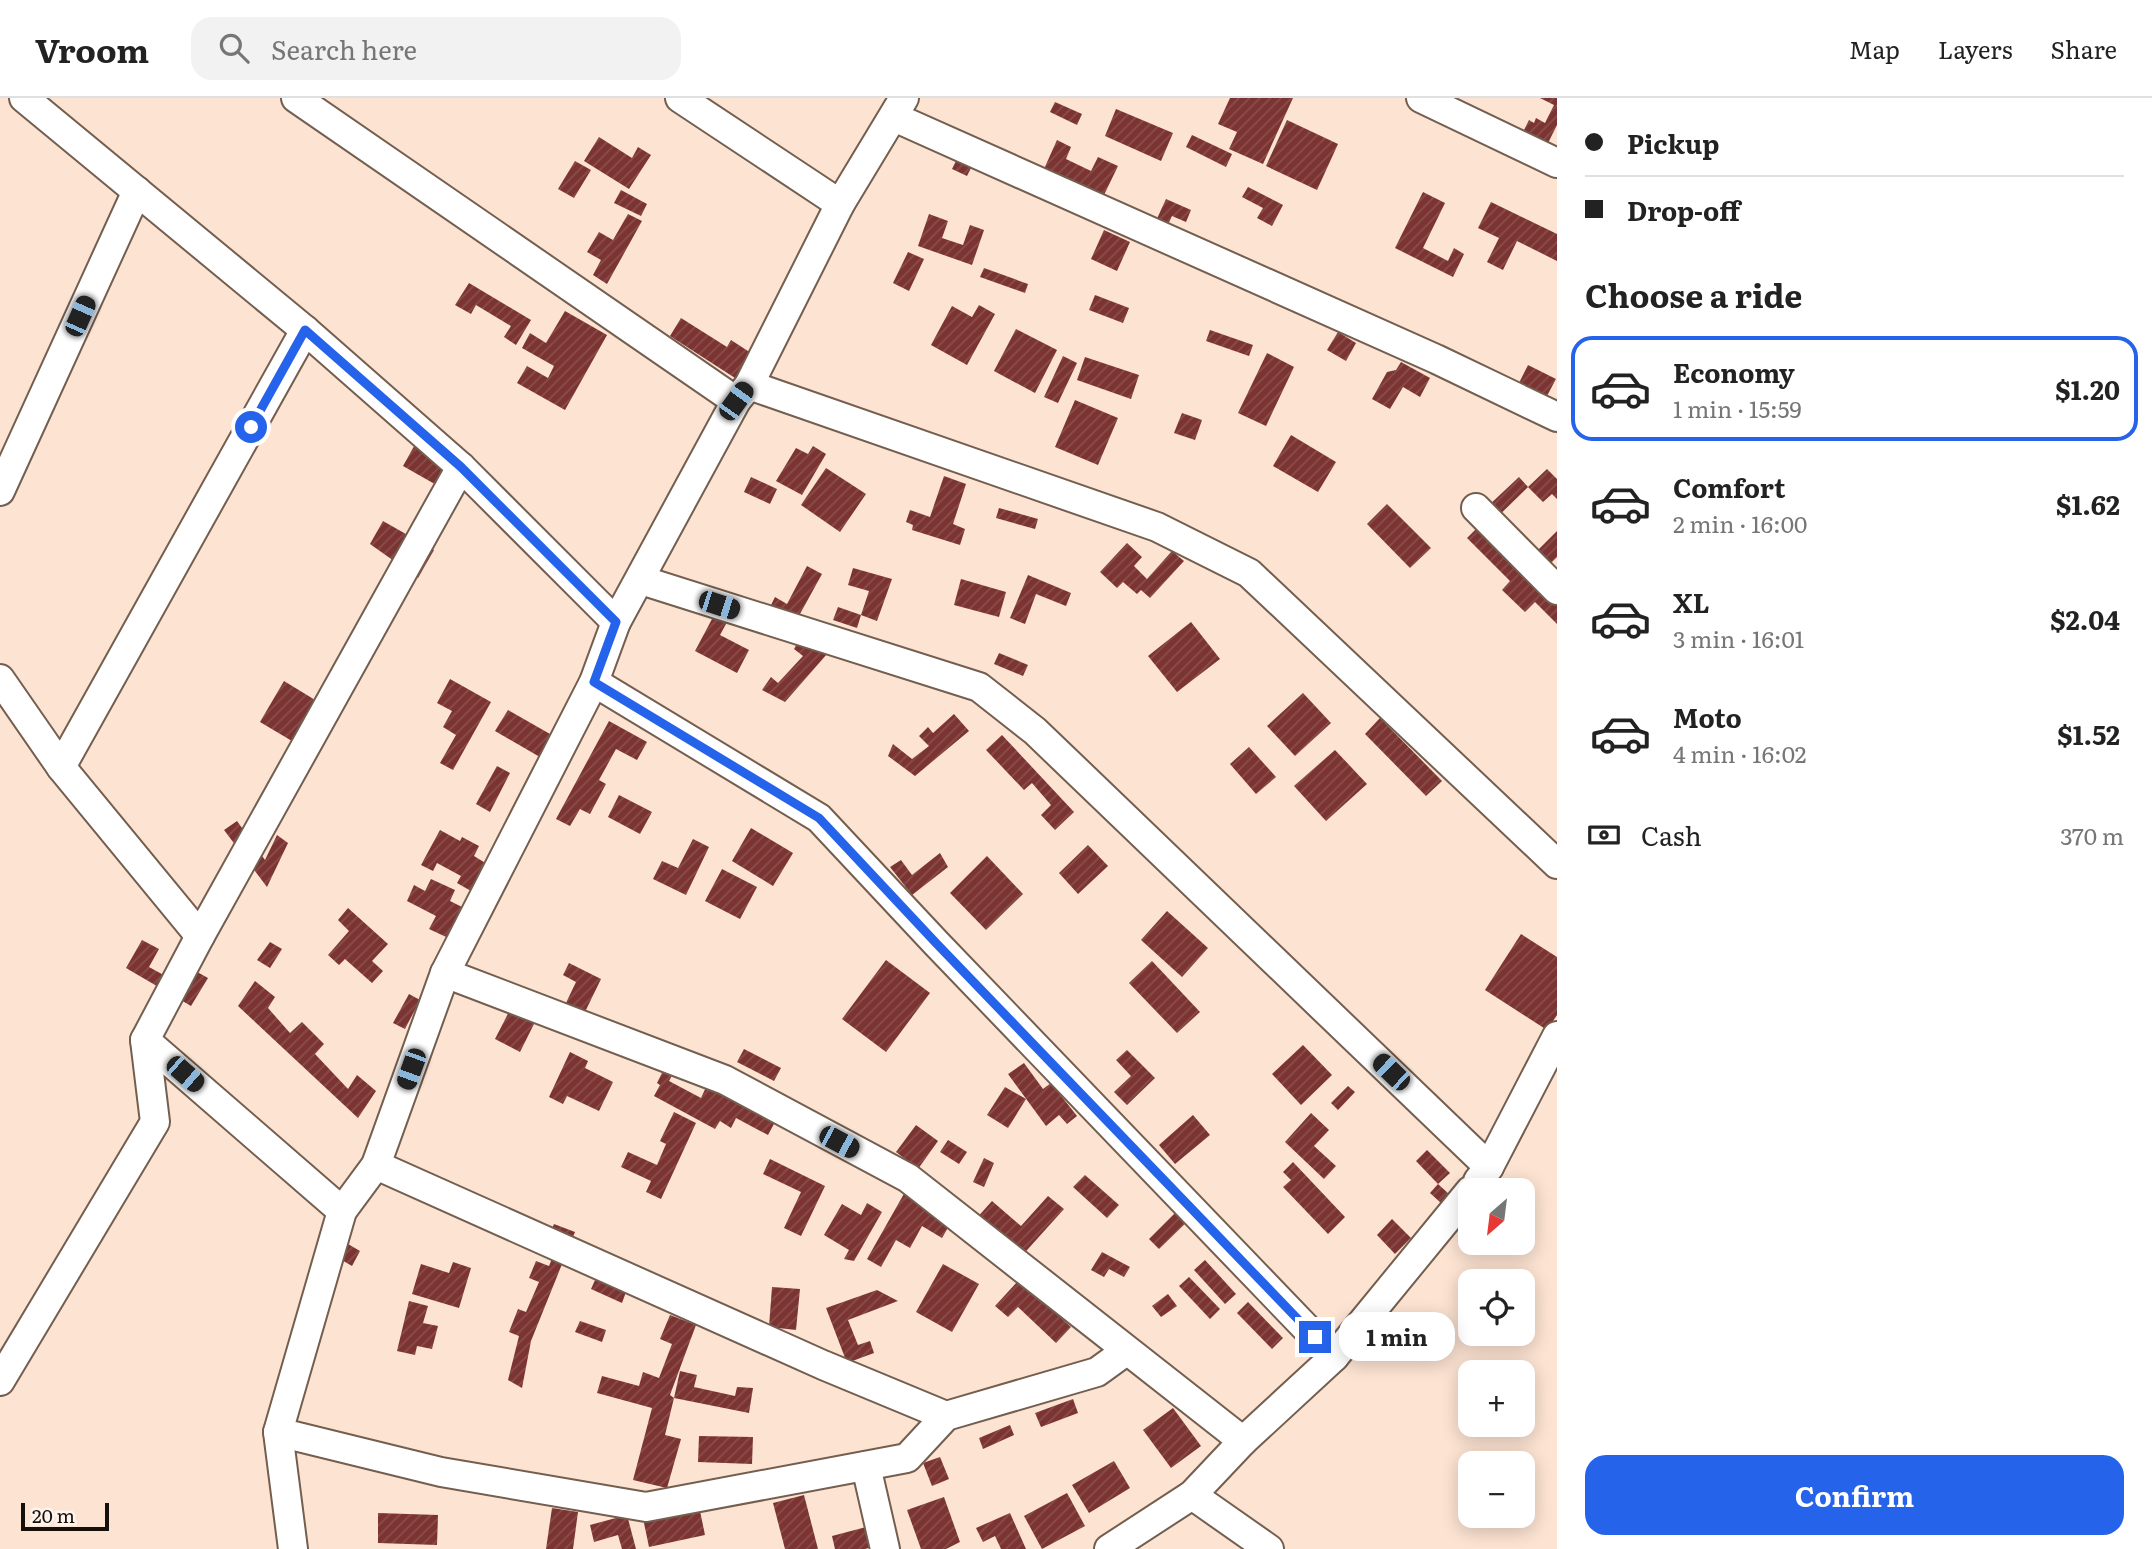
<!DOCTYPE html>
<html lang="en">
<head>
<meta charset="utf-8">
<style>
  body { margin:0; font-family:Literata,serif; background:#f2f2f2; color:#222; height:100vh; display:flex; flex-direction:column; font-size:26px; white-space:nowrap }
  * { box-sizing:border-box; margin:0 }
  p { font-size:23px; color:#767676 }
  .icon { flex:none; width:38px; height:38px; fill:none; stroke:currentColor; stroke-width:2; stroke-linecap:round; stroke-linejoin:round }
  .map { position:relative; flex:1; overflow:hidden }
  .side { display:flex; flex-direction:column; background:#fff; width:595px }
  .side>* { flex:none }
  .top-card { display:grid; align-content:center; height:154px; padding:0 28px; background:#fff }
  .needle { width:46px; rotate:208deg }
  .buttons { position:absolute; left:1458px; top:1080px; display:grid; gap:14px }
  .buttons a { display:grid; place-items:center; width:77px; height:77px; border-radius:14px; background:#fff; box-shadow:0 4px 18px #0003; font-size:35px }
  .scale { position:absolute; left:21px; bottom:18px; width:88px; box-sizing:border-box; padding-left:7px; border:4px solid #170f09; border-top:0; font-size:19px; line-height:24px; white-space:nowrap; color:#170f09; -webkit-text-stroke:5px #fef4ed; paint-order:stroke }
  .end { position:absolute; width:32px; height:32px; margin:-16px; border:9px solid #2563eb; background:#fff; box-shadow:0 0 0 4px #fff }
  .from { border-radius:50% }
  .bubble { position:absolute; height:49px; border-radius:21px; background:#fff; box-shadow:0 4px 18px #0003; font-size:23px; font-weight:700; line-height:49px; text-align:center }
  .car { position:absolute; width:21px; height:42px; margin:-21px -10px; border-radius:9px; box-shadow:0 0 5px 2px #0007; background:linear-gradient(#222 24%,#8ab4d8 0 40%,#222 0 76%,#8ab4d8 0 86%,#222 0) }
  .top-card b { display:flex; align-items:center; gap:24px; height:66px; font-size:26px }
  .top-card b+b { border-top:2px solid #e0e0e0 }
  .top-card i { width:18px; height:18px; background:#222 }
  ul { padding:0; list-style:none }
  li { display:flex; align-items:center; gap:21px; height:105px; margin:0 14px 10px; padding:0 14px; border:4px solid transparent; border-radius:21px }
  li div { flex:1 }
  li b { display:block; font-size:26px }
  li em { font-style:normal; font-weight:700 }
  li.selected { border-color:#2563eb }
  li>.icon { width:63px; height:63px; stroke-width:1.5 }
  h2 { padding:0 28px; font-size:32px; line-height:84px }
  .pay { display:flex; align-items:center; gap:18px; height:77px; padding:0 28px; font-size:26px }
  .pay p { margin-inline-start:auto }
  .cta { display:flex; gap:14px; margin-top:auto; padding:14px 28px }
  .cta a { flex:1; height:80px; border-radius:21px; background:#2563eb; color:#fff; font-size:28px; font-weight:700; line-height:80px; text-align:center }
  header { display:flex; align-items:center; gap:42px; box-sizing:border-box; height:98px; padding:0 35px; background:#fff; border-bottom:2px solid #e0e0e0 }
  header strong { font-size:33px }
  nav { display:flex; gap:38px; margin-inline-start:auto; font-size:24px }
  .search { width:490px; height:63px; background:#f2f2f2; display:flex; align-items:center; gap:18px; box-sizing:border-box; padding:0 24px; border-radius:21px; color:#767676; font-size:26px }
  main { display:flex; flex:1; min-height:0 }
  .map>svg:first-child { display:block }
  .building { fill:url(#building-hatch) }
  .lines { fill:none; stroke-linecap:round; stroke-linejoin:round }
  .minor-casing { stroke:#735e4f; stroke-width:32 }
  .minor { stroke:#fff; stroke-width:28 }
  .route { stroke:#2563eb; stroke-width:9 }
</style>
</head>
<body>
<header>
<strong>Vroom</strong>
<div class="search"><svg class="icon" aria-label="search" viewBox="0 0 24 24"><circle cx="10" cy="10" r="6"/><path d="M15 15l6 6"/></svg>Search here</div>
<nav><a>Map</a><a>Layers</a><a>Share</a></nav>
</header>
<main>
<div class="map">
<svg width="1557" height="1451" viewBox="0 0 1557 1451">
  <defs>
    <pattern id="building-hatch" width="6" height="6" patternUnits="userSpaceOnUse" patternTransform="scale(1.75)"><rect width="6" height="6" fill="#7c3433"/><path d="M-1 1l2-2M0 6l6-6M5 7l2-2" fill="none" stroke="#884e4d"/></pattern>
  </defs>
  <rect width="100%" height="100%" fill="#fce3d2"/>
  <g class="building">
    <polygon points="1230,0 1293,0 1263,66 1229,51 1237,34 1218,26"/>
    <polygon points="1540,0 1557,0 1557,27 1546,49 1522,36 1529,22 1534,25 1536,20 1545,25 1554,7"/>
    <polygon points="1055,4 1082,16 1077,27 1050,14"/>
    <polygon points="1116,11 1173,35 1161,63 1105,38"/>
    <polygon points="1287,22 1338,46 1317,92 1266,68"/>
    <polygon points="1192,37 1232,56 1226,69 1186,49"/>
    <polygon points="599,39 632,60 638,49 651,57 629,91 584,63"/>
    <polygon points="967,41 975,62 967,78 952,71"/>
    <polygon points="1057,42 1071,49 1066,61 1091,73 1098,59 1118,68 1103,99 1044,71"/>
    <polygon points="575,63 591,72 574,100 558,91"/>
    <polygon points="1248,89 1283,107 1272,128 1257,120 1263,110 1242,99"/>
    <polygon points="621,92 647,106 641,118 614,105"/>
    <polygon points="1423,94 1445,105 1423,150 1448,163 1454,150 1464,156 1453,179 1395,150"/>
    <polygon points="1166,101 1191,112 1186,124 1172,118 1166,131 1155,125"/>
    <polygon points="1491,104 1557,136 1557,163 1517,143 1503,172 1487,164 1499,140 1478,130"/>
    <polygon points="628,116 642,123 607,186 593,177 601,162 587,154 599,134 613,142"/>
    <polygon points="929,116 948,123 942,140 963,147 970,127 984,132 972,167 918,148"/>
    <polygon points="1104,132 1130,144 1117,173 1091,161"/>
    <polygon points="908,154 924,161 909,193 893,185"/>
    <polygon points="984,170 1028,186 1025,195 980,179"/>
    <polygon points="469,185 531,222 516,247 504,239 511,228 476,207 471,216 455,207"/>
    <polygon points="1095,197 1129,210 1123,225 1089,212"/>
    <polygon points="979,207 995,216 967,267 931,247 952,208 972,219"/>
    <polygon points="565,213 607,237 565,312 517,285 527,268 548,280 554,268 522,250 530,235 546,245"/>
    <polygon points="681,220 727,249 731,242 751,255 735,280 670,238"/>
    <polygon points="1016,231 1057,252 1035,295 994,273"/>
    <polygon points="1210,232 1253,247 1249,258 1206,243"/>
    <polygon points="1338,234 1356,245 1346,263 1327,252"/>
    <polygon points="1267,255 1294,269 1266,328 1238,315"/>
    <polygon points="1063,258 1077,265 1058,305 1044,299"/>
    <polygon points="1085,259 1139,277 1131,301 1077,282"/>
    <polygon points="1401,264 1430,280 1420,299 1403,289 1390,311 1372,301 1387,274 1396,272"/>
    <polygon points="1528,267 1556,281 1540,311 1513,297"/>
    <polygon points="1075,302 1118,320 1098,367 1055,349"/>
    <polygon points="1182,315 1202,322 1195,342 1174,335"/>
    <polygon points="1291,337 1336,364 1318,394 1273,368"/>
    <polygon points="417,343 461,369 447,393 403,368"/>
    <polygon points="813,348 826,356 802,397 776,383 796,350 808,356"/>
    <polygon points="826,370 866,396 840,434 801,407"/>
    <polygon points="1547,371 1557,381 1557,401 1552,396 1543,404 1528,389"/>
    <polygon points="944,378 966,386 953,426 965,431 960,447 912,432 913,427 906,424 910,412 930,419"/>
    <polygon points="751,379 777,391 770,406 744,394"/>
    <polygon points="1519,379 1528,389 1485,431 1500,446 1516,430 1538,452 1557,433 1557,459 1535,481 1557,502 1557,526 1535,504 1525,514 1502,492 1510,483 1467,440 1480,427 1487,409"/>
    <polygon points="1387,406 1431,450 1410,470 1367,426"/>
    <polygon points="999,410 1038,421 1035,431 996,420"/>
    <polygon points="383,423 434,452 418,480 370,446"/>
    <polygon points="1127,445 1142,459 1134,468 1147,481 1172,453 1184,463 1150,500 1141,492 1137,496 1123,484 1117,490 1100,474"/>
    <polygon points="807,468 822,476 795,525 769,511 775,499 787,506"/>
    <polygon points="853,470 892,481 877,523 861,517 869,493 848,487"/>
    <polygon points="1028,477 1071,495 1066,508 1036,496 1025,526 1010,520"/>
    <polygon points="961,481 1006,494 999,519 954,507"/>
    <polygon points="720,506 733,513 720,537 749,552 737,575 695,553"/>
    <polygon points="838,509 861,517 857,530 833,522"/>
    <polygon points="1191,524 1220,561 1177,594 1148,558"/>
    <polygon points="801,538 827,556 785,604 762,592 771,579 778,585 803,558 794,551"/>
    <polygon points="999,555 1028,567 1023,578 994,566"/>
    <polygon points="450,581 491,604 453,672 440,665 456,637 443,629 452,613 437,605"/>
    <polygon points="284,583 320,605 297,646 260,624"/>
    <polygon points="1303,595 1331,625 1295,658 1267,628"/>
    <polygon points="508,612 557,640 545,662 495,633"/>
    <polygon points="954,616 969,633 915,678 888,658 893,646 912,661 929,648 919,638 928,629 933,635"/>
    <polygon points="1380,620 1442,683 1426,698 1365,636"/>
    <polygon points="609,623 647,644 637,662 616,651 599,682 606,686 590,716 580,711 570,728 556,721"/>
    <polygon points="1002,637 1074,714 1055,732 1041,717 1051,707 1032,685 1024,692 986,652"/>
    <polygon points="1249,649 1276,679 1256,696 1230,666"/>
    <polygon points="1335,652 1367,686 1326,723 1294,688"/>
    <polygon points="497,668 510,675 490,714 476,706"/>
    <polygon points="619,697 652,714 640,736 608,719"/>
    <polygon points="237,723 265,762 277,737 288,745 267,789 224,732"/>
    <polygon points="751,730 793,755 773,788 732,763"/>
    <polygon points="440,732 460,743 462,739 479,748 474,758 487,766 471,793 457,785 461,778 437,765 433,773 421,767"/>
    <polygon points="693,741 709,749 686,797 653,781 662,763 678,770"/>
    <polygon points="1088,747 1108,768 1078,796 1059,775"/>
    <polygon points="940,755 948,769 912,797 890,769 901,762 912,777"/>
    <polygon points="987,758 1023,796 986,832 950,795"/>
    <polygon points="722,771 757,789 740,821 705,803"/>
    <polygon points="431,781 455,792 450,803 472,814 457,844 429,831 436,818 407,803 414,787 425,793"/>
    <polygon points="348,810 388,846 372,863 383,873 372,885 345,861 339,867 328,857 349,833 338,822"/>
    <polygon points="1167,813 1208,850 1182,879 1141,842"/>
    <polygon points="1521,836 1557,859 1557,917 1547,932 1485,892"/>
    <polygon points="142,842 159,851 149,869 180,886 190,870 208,880 191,908 126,870"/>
    <polygon points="270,844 282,851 270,870 257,862"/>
    <polygon points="886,862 930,895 886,954 842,921"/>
    <polygon points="1152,863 1200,914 1177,935 1129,885"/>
    <polygon points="569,865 601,881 584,916 565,907 576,884 563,877"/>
    <polygon points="255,883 275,899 268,910 290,935 302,924 324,946 315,956 348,991 357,977 376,993 358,1020 238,908"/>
    <polygon points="409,896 420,902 405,931 393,925"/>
    <polygon points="513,906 538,918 520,954 495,941"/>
    <polygon points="1303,947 1332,977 1301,1007 1272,976"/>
    <polygon points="744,951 781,970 774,983 737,964"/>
    <polygon points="1127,952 1155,980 1127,1007 1114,994 1131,978 1116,962"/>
    <polygon points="570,954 588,963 585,970 613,984 599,1013 567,998 563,1006 549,999"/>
    <polygon points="1024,965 1043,991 1051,985 1077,1018 1067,1026 1059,1017 1046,1028 1008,976"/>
    <polygon points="666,967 675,972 669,983 701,1000 707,987 775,1024 768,1037 736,1020 731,1030 720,1023 715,1031 654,998 660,987 657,985"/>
    <polygon points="1348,988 1355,994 1338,1012 1331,1005"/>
    <polygon points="1005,989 1026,1001 1008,1030 987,1017"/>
    <polygon points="674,1014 696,1025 661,1101 646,1094 651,1083 621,1069 628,1054 657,1067 666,1046 660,1043"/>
    <polygon points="1311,1015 1329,1032 1314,1048 1336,1068 1324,1081 1285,1044"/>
    <polygon points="1193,1017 1210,1037 1175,1066 1159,1047"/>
    <polygon points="916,1027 938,1043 918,1071 896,1054"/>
    <polygon points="948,1042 967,1054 959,1066 940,1054"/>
    <polygon points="1427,1052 1450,1075 1438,1086 1416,1063"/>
    <polygon points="984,1060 994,1065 984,1089 973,1084"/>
    <polygon points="770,1061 825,1088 801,1138 784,1130 801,1094 763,1076"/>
    <polygon points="1293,1064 1345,1119 1328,1136 1283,1089 1291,1082 1283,1074"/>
    <polygon points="1085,1077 1119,1107 1107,1120 1073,1089"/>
    <polygon points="1438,1086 1450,1097 1442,1106 1430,1095"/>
    <polygon points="905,1094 953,1121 942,1140 922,1128 910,1150 896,1142 881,1169 867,1161"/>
    <polygon points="1048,1098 1064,1111 1019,1161 975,1122 992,1103 1021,1128"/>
    <polygon points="867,1105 882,1114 854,1163 844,1161 849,1152 824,1137 842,1106 861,1117"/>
    <polygon points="1181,1109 1191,1120 1159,1151 1149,1141"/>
    <polygon points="1392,1121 1411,1140 1395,1156 1377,1137"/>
    <polygon points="554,1126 575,1134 531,1243 522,1290 508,1282 519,1238 509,1234 518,1211 526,1214 539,1184 529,1180 536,1163 549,1168 559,1144 548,1139"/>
    <polygon points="331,1136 360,1153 352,1168 323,1151"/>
    <polygon points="1102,1154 1130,1169 1124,1179 1109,1171 1104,1179 1091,1172"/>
    <polygon points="1205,1162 1236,1196 1225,1206 1194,1172"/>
    <polygon points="453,1164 471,1170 459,1210 412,1196 421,1166 449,1175"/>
    <polygon points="943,1166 979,1186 952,1234 916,1214"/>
    <polygon points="1189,1179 1220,1211 1210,1221 1179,1188"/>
    <polygon points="596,1180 626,1194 622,1205 591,1191"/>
    <polygon points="1019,1182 1071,1229 1056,1245 1018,1209 1008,1219 995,1208"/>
    <polygon points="772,1189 800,1191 796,1232 769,1229"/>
    <polygon points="877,1192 898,1203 848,1222 858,1247 870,1243 874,1255 847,1265 826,1210"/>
    <polygon points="1168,1196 1177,1208 1161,1219 1152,1208"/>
    <polygon points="409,1203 428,1208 423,1225 438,1228 432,1251 417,1248 415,1257 397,1253"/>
    <polygon points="1248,1204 1283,1240 1272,1251 1237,1215"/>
    <polygon points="670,1217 696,1227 670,1297 674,1300 665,1337 681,1341 667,1390 633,1382 652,1310 597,1295 602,1278 639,1288 643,1274 659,1280 672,1246 660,1241"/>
    <polygon points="580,1223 606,1232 602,1244 575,1234"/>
    <polygon points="680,1273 697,1277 694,1289 735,1298 737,1289 753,1290 749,1315 674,1300"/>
    <polygon points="1073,1301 1078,1315 1041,1329 1035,1315"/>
    <polygon points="1173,1310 1201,1348 1171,1370 1143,1332"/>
    <polygon points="1010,1327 1014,1337 983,1351 979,1340"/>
    <polygon points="699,1338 753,1339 752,1366 698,1364"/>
    <polygon points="940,1359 949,1381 932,1388 923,1365"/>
    <polygon points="1114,1363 1130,1390 1089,1415 1072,1387"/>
    <polygon points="1067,1395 1085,1428 1042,1451 1024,1418"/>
    <polygon points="804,1397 818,1451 785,1451 773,1405"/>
    <polygon points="944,1399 960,1444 946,1451 921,1451 907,1412"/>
    <polygon points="552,1410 578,1414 573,1451 546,1451"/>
    <polygon points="700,1413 705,1437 649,1449 644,1425"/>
    <polygon points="378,1415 438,1417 437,1447 378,1445"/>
    <polygon points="1010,1415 1026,1451 1001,1451 995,1438 983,1444 976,1430"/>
    <polygon points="627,1417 636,1451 622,1451 618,1437 594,1444 590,1427"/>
    <polygon points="870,1428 876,1448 865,1451 835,1451 832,1438"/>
  </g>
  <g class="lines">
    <defs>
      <g id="minor">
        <polyline points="24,0 305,232 461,369 616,524"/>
        <polyline points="296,0 736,303"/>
        <polyline points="680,0 840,106"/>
        <polyline points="1421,0 1557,65"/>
        <polyline points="894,19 1436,261 1557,319"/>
        <polyline points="749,287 1157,429 1249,475 1557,766"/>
        <polyline points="0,393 137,93"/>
        <polyline points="1476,410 1557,492"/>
        <polyline points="641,482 979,589 1035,633 1489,1069"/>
        <polyline points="0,581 61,669 200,838"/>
        <polyline points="594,584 819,720 936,845 1334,1259"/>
        <polyline points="61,669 305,232"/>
        <polyline points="445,875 725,982 908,1080 1243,1343"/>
        <polyline points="145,942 342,1113"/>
        <polyline points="376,1067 823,1267 946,1318"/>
        <polyline points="1478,1083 1489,1069 1557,938"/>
        <polyline points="0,1283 155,1024 145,942 200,838 461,369"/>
        <polyline points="278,1334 441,1374 646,1409 907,1360 946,1318 1097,1274 1126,1253"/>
        <polyline points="866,1368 885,1451"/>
        <polyline points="1192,1397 1269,1451"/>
        <polyline points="293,1451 278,1334 342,1113 376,1067 445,875 594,584 616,524 736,303 749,287 840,106 904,0"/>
        <polyline points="1109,1451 1192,1397 1243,1343 1334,1259 1470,1093"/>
      </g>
    </defs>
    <use href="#minor" class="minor-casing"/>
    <use href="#minor" class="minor"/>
  </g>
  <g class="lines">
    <polyline class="route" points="251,329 305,232 461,369 616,524 594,584 819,720 936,845 1315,1239"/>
  </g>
</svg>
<div class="buttons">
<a><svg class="needle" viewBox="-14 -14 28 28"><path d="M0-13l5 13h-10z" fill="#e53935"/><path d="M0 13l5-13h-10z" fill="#767676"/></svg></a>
<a><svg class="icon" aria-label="locate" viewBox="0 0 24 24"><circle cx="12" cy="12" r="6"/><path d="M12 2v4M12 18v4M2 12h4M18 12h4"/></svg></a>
<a>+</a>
<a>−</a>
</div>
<div class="scale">20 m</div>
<i class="end from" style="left:251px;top:329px"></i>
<i class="end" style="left:1315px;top:1239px"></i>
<div class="bubble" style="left:1339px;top:1214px;width:116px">1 min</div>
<i class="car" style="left:80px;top:218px;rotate:24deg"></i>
<i class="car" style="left:736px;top:303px;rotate:36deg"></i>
<i class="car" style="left:719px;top:507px;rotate:108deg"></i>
<i class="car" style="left:411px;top:971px;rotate:200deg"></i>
<i class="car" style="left:1391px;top:974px;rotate:314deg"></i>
<i class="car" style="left:185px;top:976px;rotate:131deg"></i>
<i class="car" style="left:839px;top:1044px;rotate:118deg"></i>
</div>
<section class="side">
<div class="top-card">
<b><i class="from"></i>Pickup</b>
<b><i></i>Drop-off</b>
</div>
<h2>Choose a ride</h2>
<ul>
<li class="selected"><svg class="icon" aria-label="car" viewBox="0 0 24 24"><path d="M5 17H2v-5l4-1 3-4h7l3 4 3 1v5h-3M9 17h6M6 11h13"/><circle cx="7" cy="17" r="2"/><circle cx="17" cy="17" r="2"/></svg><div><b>Economy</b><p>1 min · 15:59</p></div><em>$1.20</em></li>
<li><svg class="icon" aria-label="car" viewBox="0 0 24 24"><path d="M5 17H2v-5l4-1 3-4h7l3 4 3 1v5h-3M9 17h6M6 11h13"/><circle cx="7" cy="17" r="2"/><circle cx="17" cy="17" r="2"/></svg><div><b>Comfort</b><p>2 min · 16:00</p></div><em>$1.62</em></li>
<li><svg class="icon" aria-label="car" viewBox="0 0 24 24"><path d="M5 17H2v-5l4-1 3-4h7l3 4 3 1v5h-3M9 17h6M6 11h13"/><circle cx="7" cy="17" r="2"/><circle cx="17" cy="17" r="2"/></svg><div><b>XL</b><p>3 min · 16:01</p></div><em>$2.04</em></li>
<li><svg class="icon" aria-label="car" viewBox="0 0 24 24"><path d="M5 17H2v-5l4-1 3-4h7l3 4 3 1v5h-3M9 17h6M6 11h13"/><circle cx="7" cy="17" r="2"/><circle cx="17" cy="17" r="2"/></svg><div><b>Moto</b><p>4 min · 16:02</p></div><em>$1.52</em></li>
</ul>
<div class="pay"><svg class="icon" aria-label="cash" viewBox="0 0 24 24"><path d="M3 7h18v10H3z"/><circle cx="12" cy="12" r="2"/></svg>Cash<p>370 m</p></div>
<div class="cta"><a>Confirm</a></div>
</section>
</main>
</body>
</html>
